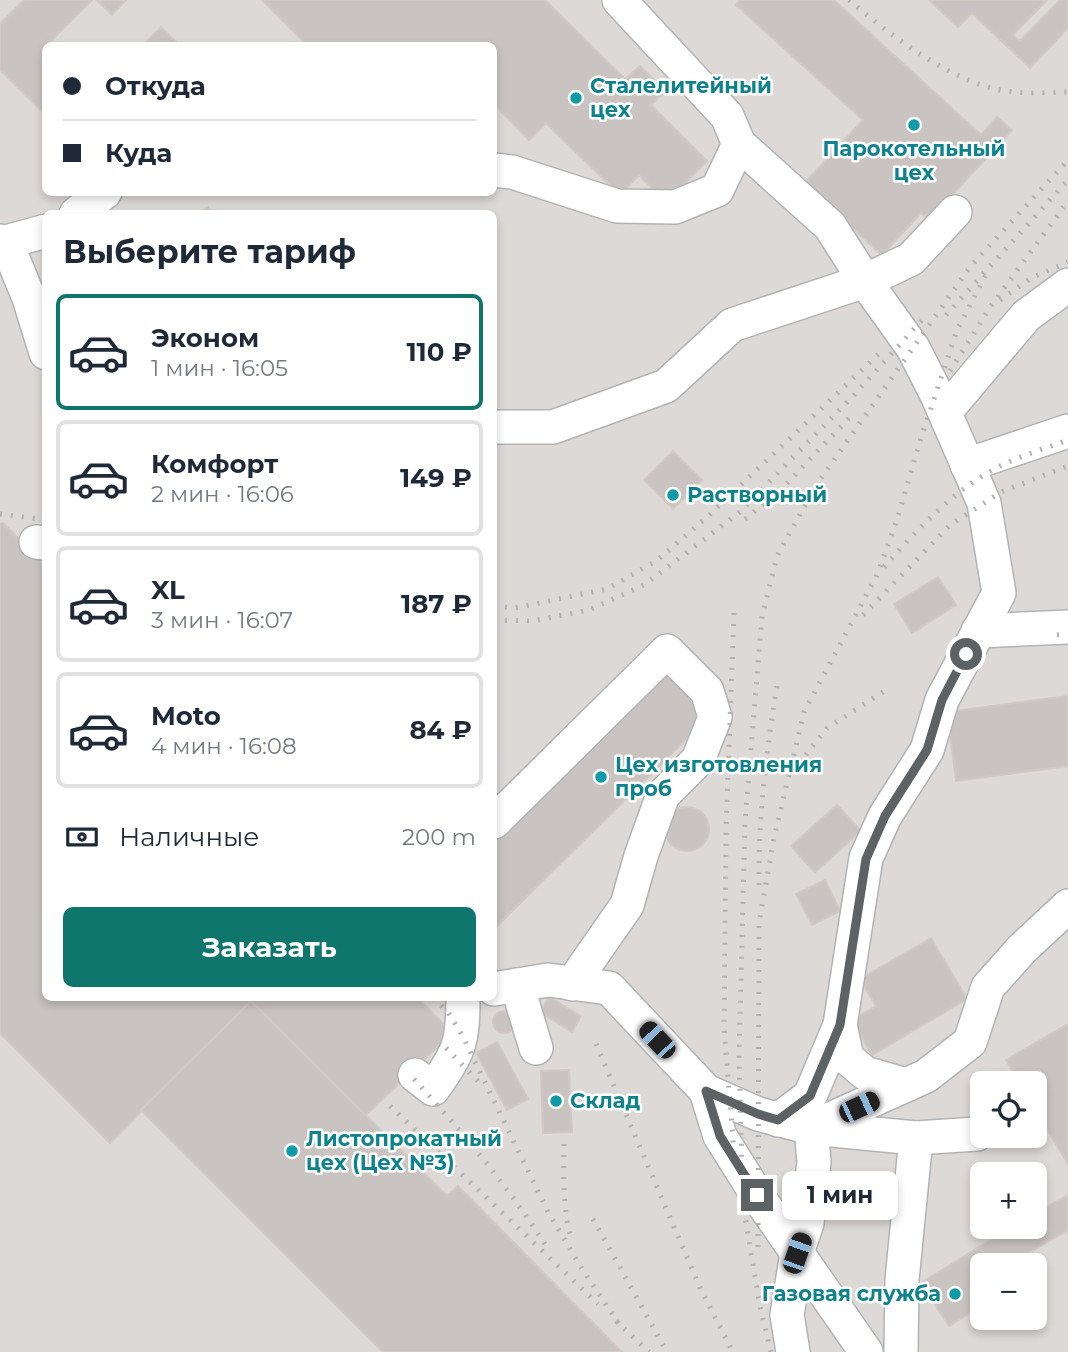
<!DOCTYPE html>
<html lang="ru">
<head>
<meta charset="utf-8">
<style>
  body { margin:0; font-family:Montserrat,sans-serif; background:#f2f2f3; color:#1f2937; height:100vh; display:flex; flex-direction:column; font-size:26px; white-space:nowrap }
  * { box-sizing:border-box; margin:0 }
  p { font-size:23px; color:#747a83 }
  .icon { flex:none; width:38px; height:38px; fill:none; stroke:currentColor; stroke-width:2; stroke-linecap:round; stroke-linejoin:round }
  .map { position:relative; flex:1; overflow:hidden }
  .details { position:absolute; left:42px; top:210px; width:455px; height:791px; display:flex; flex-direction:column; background:#fff; border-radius:10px; box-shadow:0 4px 10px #0003 }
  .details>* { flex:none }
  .top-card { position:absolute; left:42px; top:42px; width:455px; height:154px; border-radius:10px; box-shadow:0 4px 10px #0003; display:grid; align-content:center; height:154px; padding:0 21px; background:#fff }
  .buttons { position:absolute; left:970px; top:1071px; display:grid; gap:14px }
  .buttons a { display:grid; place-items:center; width:77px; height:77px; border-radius:10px; background:#fff; box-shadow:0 4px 10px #0003; font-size:35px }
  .end { position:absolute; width:32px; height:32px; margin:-16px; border:9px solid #5d6264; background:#fff; box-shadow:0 0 0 4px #fff }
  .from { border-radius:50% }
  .bubble { position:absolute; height:49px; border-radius:10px; background:#fff; box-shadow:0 4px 10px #0003; font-size:23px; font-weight:700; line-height:49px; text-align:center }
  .car { position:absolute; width:21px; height:42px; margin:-21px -10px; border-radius:9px; box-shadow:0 0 5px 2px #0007; background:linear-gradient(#222 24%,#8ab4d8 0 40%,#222 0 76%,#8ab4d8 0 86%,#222 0) }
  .top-card b { display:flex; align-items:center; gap:24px; height:66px; font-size:26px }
  .top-card b+b { border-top:2px solid #e0e1e3 }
  .top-card i { width:18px; height:18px; background:#1f2937 }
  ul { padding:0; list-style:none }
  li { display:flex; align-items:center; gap:21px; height:116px; margin:0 14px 10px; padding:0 7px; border:4px solid #e0e1e3; border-radius:10px }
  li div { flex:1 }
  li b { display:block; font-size:26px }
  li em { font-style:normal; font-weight:700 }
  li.selected { border-color:#0f766e }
  li>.icon { width:63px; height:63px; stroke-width:1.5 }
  h2 { padding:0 21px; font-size:32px; line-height:84px }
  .pay { display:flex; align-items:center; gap:18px; height:77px; padding:0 21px; font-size:26px }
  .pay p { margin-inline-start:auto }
  .cta { display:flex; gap:14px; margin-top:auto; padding:14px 21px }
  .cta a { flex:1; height:80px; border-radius:10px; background:#0f766e; color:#fff; font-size:28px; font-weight:700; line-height:80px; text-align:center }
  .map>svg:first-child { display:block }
  .industrial { fill:#ddd9d7; fill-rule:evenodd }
  .building { fill:#c9c4c2; stroke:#d2c9c4; stroke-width:2 }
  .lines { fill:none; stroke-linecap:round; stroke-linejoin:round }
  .minor-casing { stroke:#b0b4b6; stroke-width:36 }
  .minor { stroke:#fff; stroke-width:33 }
  .rail { stroke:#b1b2b2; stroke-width:5; stroke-dasharray:2 9; stroke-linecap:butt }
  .route { stroke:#5d6264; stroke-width:9 }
  .culture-dot { fill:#0f9aa8; stroke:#fff; stroke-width:2.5 }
  .labels { text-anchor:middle; stroke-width:5; stroke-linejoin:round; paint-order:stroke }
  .culture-label { font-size:21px; font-weight:bold; fill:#0d838f; stroke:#fff; text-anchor:start }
</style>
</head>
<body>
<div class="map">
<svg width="1068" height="1352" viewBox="0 0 1068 1352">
  <rect width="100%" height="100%" fill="#eee9e5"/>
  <path class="industrial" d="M0,0h1068v1352h-1068zM46,46h448v146h-448zM46,214h448v784h-448zM982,1083h52v53h-52zM982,1174h52v53h-52zM982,1265h52v53h-52z"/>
  <g class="building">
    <polygon points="24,0 92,0 43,49 46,51 46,115 0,70 0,24"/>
    <polygon points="97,0 126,0 112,15"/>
    <polygon points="262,0 545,0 625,79 640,66 666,91 651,105 707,161 666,202 639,175 620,195 546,123 529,140 494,104 494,46 308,46"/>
    <polygon points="740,0 834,0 981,135 997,117 1012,130 929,220 921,213 882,255 804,184 863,120 736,5"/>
    <polygon points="929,0 1047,0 1013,35 1020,41 1060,0 1068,0 1068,28 1030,68 972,13 958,27"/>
    <polygon points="161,27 180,46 142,46"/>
    <polygon points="208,207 212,214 197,214"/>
    <polygon points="673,451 702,480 673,509 644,480"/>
    <polygon points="3,523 46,566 46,998 426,998 422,1002 452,1033 365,1116 251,1001 110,1143 0,1033 0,524"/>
    <polygon points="938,577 956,605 912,633 894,604"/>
    <polygon points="663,670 709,717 494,929 494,836"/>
    <polygon points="1068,696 1068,766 956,781 947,712"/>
    <polygon points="837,805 861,831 815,872 791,846"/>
    <circle cx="687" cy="829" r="22"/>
    <polygon points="825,880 840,911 812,925 796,894"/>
    <polygon points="931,938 967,999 872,1055 852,1020 876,1006 860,979"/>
    <polygon points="549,997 581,1016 572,1032 540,1012"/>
    <polygon points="251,1001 447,1196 458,1186 622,1352 383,1352 141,1110"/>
    <circle cx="504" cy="1022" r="11"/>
    <polygon points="1068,1024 1068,1164 1034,1108 1034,1083 1020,1083 1006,1060"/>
    <polygon points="497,1042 528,1099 507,1110 476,1053"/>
    <polygon points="569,1070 572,1132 543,1133 541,1071"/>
    <polygon points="1068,1195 1068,1230 1007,1265 989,1265 979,1247 1013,1227 1034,1227 1034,1214"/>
    <polygon points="979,1247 989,1265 982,1265 982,1305 949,1326 921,1283"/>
  </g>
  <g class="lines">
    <defs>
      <g id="minor">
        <polyline points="619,0 727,116 739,144 830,226 865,281 913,348 937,395 984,503 999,593 942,700 927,750 885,816 866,858 840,1025 810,1096 778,1120"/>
        <polyline points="494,170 512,172 617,206 675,207 717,190 739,144"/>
        <polyline points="76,214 105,192"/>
        <polyline points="0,241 6,242 29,298 46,353"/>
        <polyline points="6,242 46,231"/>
        <polyline points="945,412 1026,316 1068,285"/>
        <polyline points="494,427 553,427 666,386 732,325 865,281 911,259 955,212"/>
        <polyline points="967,465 1068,431"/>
        <polyline points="36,542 46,543"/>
        <polyline points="978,631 1068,627"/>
        <polyline points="494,822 667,651 707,691 715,717 698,760 663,795 641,856 627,905 572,984"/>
        <polyline points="517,985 536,1048"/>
        <polyline points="494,989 548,980 609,988 706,1091 758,1114 811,1128 916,1138 977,1134"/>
        <polyline points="840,1025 847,1058 865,1073 906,1085"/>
        <path d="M415,1075l18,14c26,-37 30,-45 30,-91"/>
        <polyline points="706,1091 720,1136 757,1195 866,1352"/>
        <polyline points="813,1127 926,1076 970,1042 988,987 1022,949 1068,906"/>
        <polyline points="793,1352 787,1315 797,1253 807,1223 814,1162 811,1128"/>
        <polyline points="901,1352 902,1280 916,1138"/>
      </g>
    </defs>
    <use href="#minor" class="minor-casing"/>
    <use href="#minor" class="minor"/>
    <g class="rail">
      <path d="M849,0c42,36 108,87 164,92 18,2 37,0 55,0"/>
      <polyline points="1000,300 1031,278 1068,262"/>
      <polyline points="946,315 1068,180"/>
      <polyline points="950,371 991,306 1068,201"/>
      <polyline points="0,514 46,520"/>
      <polyline points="745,519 779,492 850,417"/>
      <path d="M884,567c34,-38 71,-79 118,-102 21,-10 44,-17 66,-25"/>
      <polyline points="494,606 515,608 607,589 656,561 705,519 884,349"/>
      <polyline points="734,613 726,829 724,1028 734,1152"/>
      <polyline points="863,615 950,525 1001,492 1068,466"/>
      <polyline points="494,620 533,621 589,610 644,585 740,512 853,396 923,319"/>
      <polyline points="1057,635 1068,634"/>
      <polyline points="792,772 827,728 889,688"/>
      <path d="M759,885c-1,-69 8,-138 19,-206"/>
      <polyline points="433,998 448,1012 462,1035 548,1212 581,1267 621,1327"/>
      <polyline points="596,1044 701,1290 733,1352"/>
      <polyline points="446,1048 478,1081"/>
      <path d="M414,1079c48,53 94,107 132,167"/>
      <polyline points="390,1106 598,1304"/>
      <path d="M564,1144c0,32 -2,66 8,97"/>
      <polyline points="593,1219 667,1352"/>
      <polyline points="758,1247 759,923 774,838 804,712 877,575 897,520 920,441 957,330 989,269"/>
      <polyline points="616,1321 649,1352"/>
      <polyline points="771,1352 760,1307 743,1204 739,1057 745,821 762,616 777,556 817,484 970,267 1068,160"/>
    </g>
  </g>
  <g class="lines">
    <polyline class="route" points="757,1195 720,1136 706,1091 758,1114 778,1120 810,1096 840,1025 866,859 885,816 927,750 942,700 966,654"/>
  </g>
  <g class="culture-dot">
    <circle cx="576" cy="98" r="7"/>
    <circle cx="914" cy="125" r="7"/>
    <circle cx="673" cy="495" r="7"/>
    <circle cx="601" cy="777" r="7"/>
    <circle cx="556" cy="1101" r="7"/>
    <circle cx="292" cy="1151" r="7"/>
    <circle cx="955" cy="1294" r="7"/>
  </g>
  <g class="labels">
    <g class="culture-label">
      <text x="590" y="93">Сталелитейный<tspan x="590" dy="24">цех</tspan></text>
      <text x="914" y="156" text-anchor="middle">Парокотельный<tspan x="914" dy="24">цех</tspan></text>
      <text x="687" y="502">Растворный</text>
      <text x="615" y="772">Цех изготовления<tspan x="615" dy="24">проб</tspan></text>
      <text x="570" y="1108">Склад</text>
      <text x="306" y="1146">Листопрокатный<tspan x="306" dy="24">цех (Цех №3)</tspan></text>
      <text x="941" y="1301" text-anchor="end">Газовая служба</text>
    </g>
  </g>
</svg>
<div class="buttons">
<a><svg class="icon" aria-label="locate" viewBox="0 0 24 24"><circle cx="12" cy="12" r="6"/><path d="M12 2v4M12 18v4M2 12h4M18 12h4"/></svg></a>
<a>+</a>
<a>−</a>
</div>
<i class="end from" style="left:966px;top:654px"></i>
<i class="end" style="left:757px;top:1195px"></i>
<div class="bubble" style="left:782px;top:1171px;width:116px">1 мин</div>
<i class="car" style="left:657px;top:1040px;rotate:317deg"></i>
<i class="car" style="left:859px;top:1107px;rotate:65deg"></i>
<i class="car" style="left:797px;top:1253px;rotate:19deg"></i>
<div class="top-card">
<b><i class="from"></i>Откуда</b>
<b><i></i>Куда</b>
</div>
<section class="details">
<h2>Выберите тариф</h2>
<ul>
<li class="selected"><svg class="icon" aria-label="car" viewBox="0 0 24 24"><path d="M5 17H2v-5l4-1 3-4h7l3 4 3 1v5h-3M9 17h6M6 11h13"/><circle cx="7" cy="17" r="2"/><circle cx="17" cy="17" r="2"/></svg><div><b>Эконом</b><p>1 мин · 16:05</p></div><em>110 ₽</em></li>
<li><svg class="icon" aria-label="car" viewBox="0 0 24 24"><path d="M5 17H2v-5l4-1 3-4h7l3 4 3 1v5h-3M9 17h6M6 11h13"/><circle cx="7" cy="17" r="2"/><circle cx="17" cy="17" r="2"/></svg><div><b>Комфорт</b><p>2 мин · 16:06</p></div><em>149 ₽</em></li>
<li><svg class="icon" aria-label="car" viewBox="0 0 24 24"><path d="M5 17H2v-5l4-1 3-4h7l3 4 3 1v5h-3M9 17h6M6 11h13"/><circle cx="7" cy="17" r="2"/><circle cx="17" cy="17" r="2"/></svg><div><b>XL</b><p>3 мин · 16:07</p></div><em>187 ₽</em></li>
<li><svg class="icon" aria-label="car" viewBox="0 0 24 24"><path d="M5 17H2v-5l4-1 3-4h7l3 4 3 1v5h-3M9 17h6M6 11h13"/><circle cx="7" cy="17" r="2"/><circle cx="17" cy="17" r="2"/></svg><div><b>Moto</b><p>4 мин · 16:08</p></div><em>84 ₽</em></li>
</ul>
<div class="pay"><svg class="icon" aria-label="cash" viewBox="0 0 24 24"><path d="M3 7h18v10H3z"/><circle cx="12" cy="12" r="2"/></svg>Наличные<p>200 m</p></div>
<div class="cta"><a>Заказать</a></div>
</section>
</div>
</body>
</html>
